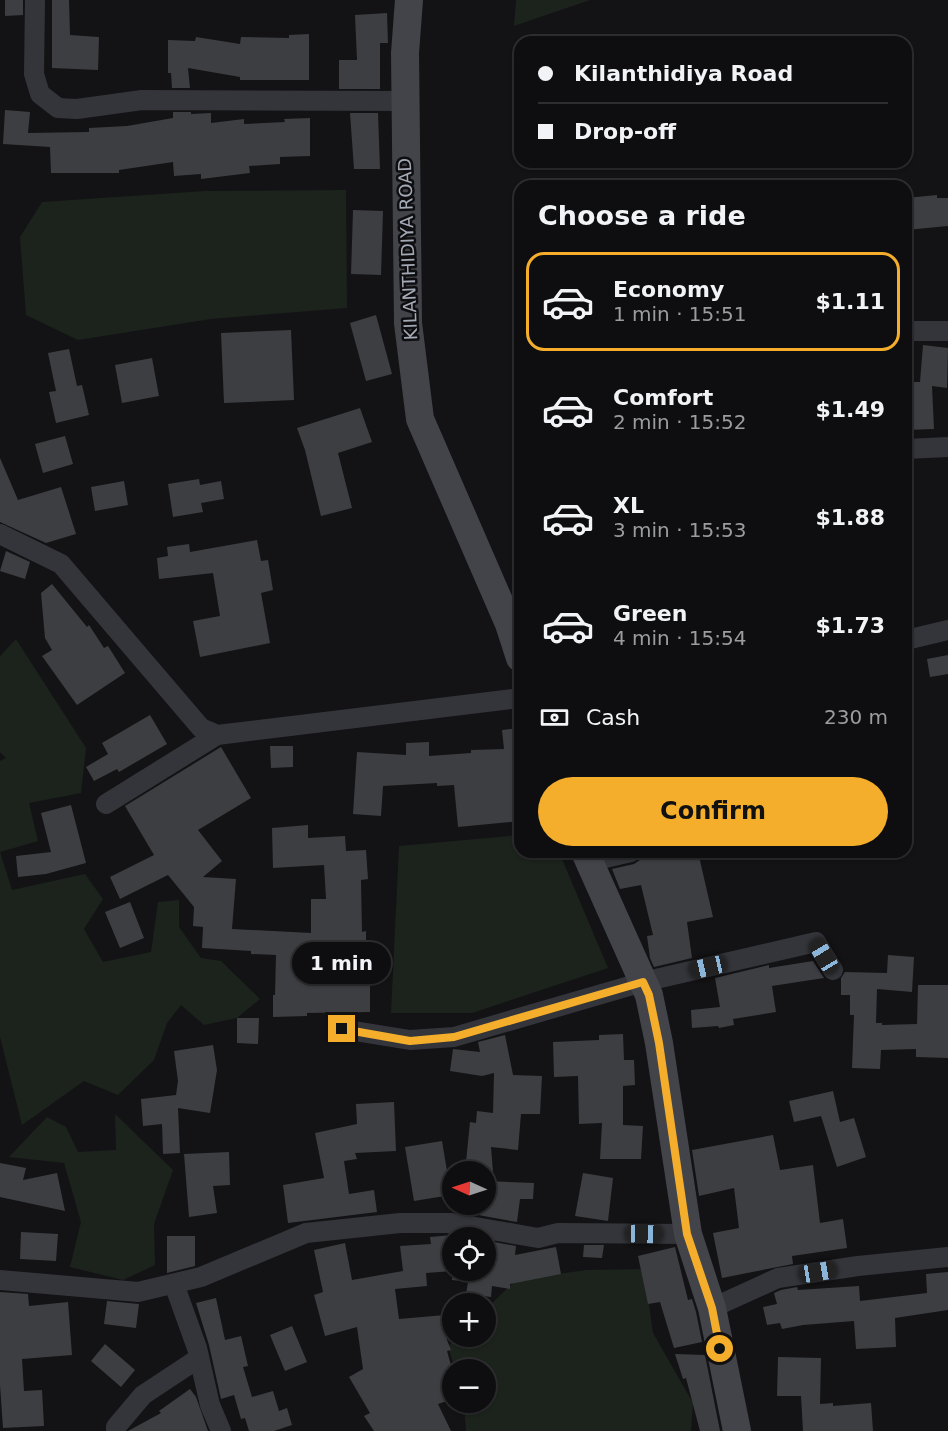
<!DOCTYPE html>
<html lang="en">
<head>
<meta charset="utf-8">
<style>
  body { margin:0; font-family:"DejaVu Sans",sans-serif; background:#171719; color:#f1f3f6; height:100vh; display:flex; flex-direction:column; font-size:22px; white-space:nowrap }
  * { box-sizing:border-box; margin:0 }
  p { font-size:20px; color:#9b9c9f }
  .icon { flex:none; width:33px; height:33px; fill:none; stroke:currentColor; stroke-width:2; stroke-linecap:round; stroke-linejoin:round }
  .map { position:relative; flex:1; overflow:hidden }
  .panel { position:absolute; left:514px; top:180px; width:398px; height:678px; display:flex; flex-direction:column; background:#0e0e10; border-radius:18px; box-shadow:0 2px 4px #0004,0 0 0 2px #2e2e30 }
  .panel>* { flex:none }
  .hud { position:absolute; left:514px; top:36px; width:398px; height:132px; border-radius:18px; box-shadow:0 2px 4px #0004,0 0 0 2px #2e2e30; display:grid; align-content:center; height:132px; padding:0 24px; background:#0e0e10 }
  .needle { width:39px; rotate:273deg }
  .tools { position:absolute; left:442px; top:1161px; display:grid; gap:12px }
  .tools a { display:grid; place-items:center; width:54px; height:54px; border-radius:50%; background:#0e0e10; box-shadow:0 2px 4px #0004,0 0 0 2px #2e2e30; font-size:30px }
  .end { position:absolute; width:27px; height:27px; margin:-14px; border:8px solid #f4ae2b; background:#111; box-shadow:0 0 0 3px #111 }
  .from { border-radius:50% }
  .bubble { position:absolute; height:42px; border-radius:21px; background:#0e0e10; box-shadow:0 2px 4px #0004,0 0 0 2px #2e2e30; font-size:20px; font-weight:800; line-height:42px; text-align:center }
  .car { position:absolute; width:18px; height:36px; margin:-18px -9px; border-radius:8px; box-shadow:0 0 4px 2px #0007; background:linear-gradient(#222 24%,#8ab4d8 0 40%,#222 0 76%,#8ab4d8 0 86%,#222 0) }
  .hud b { display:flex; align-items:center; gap:21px; height:57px; font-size:22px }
  .hud b+b { border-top:2px solid #2e2e30 }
  .hud i { width:15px; height:15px; background:#f1f3f6 }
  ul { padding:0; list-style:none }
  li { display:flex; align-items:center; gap:18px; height:99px; margin:0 12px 9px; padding:0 12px; border:3px solid transparent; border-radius:18px }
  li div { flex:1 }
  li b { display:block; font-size:22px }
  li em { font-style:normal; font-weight:800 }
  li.on { border-color:#f4ae2b }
  li>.icon { width:54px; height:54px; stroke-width:1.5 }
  h2 { padding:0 24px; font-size:27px; line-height:72px }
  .pay { display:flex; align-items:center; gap:15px; height:66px; padding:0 24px; font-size:22px }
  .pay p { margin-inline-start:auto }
  .action { display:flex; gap:12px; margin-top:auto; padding:12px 24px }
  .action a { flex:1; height:69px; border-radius:36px; background:#f4ae2b; color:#111; font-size:24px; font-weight:800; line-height:69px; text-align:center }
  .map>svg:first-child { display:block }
  .green { fill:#1b231c }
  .building { fill:#3d3e42 }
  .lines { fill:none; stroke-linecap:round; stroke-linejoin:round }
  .street { stroke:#34353a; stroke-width:20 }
  .secondary { stroke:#42444a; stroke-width:28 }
  .route { stroke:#f4ae2b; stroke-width:8 }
  .labels { text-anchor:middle; stroke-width:5; stroke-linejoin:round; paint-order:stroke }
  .street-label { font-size:18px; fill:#a4aab5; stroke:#0e0e10 }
</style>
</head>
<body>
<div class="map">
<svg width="948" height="1431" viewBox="0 0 948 1431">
  <rect width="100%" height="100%" fill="#131315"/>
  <g class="green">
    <polygon points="516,0 590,0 514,26"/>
    <polygon points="346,190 347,308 211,319 78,340 26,315 20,237 42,202 205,191"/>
    <polygon points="16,639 86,748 81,793 29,803 38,841 0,852 12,890 85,874 103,899 84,929 103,962 151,952 158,902 179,900 179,927 201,958 221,961 260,999 237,1018 204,1025 181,1005 167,1023 154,1060 118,1095 84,1081 22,1125 0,1037 0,761 6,758 0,752 0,656"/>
    <polygon points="520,835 520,852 559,852 608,968 472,1013 391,1013 399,846"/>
    <polygon points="115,1114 173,1170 154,1224 155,1265 123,1280 70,1267 81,1222 64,1163 9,1157 47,1117 66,1127 78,1152 116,1150"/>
    <polygon points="644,1269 653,1333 693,1403 691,1431 466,1431 464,1403 486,1402 486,1370 455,1369 448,1346 458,1337 486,1336 486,1309 516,1280 586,1270"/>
  </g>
  <g class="building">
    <polygon points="5,0 23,0 23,15 5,16"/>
    <polygon points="52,0 69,0 70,35 99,37 98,70 52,68"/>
    <polygon points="387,13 388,43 380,43 380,89 339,89 339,60 357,60 355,15"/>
    <polygon points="309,34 309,80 240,80 240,77 188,68 190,88 172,88 171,73 168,73 168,40 195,41 196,37 240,44 241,37 289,38 289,35"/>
    <polygon points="5,110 30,112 28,133 89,132 89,128 127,126 173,118 173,112 191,112 191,114 211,113 211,123 244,119 244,124 285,122 284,119 310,118 310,156 280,157 280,164 249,166 250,173 201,179 201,174 174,176 173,162 119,170 119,173 51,173 50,147 3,144"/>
    <polygon points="350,113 378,113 380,169 354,169"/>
    <polygon points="937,195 937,198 948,198 948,226 906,230 906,198"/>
    <polygon points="353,210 383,211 381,275 351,274"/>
    <polygon points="376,315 392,374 366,381 350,323"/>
    <polygon points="291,330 294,400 224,403 221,333"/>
    <polygon points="923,345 948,348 947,388 932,386 934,429 906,430 906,382 920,382"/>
    <polygon points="69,349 77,386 82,385 89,415 56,423 49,392 56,391 48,353"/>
    <polygon points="152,358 159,396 122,403 115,365"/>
    <polygon points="360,408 372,442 338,453 352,508 321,516 305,450 297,428"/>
    <polygon points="65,436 73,464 43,473 35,444"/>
    <polygon points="0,458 18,500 61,487 76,534 46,543 0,522"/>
    <polygon points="199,479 200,485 221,481 224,499 201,503 203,512 173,517 168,484"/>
    <polygon points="124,481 128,505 95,511 91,487"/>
    <polygon points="257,540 261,561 268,560 273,590 261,593 270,643 200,657 193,621 220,616 213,573 159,579 157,558 168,556 167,547 189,544 190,552"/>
    <polygon points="6,551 30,562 25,579 0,571"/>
    <polygon points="52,584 87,627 89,625 104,648 108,646 125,673 77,705 42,656 52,650 45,638 41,593"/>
    <polygon points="948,655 948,674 930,677 927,659"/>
    <polygon points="150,715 167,744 119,772 117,769 94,781 86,767 108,754 102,743"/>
    <polygon points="520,728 520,821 458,827 454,785 437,786 437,783 383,786 381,816 353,814 357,752 406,755 406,743 429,742 429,756 471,753 471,750 504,749 502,730"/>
    <polygon points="270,746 293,746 293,767 271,768"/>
    <polygon points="221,747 251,798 198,830 222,861 203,877 236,879 232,929 311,933 311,899 326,899 324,865 273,868 272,828 308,825 308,838 345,836 346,851 366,850 368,879 361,880 362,932 366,931 366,977 370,977 370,1012 307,1013 307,1016 273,1017 273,995 275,995 276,955 251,954 251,951 202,948 203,927 193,926 194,907 168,875 120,899 110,877 154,855 125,806"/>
    <polygon points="71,805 86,863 46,874 18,877 16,856 51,852 41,813"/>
    <polygon points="665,852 698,852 713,917 687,922 692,958 654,967 650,958 647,936 653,935 641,885 620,889 612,869 634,864 640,860 666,856"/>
    <polygon points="130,902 144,938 120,948 105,912"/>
    <polygon points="888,955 914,957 912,992 877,989 876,1023 882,1023 882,1025 917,1024 918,985 948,985 948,1058 916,1057 916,1049 881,1050 880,1069 852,1068 854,1015 850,1015 850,995 841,995 841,978 845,972 887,973"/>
    <polygon points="813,961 824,978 772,986 776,1012 733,1019 734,1025 719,1028 718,1026 692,1028 691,1010 720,1007 715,978 769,965 769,968"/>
    <polygon points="237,1018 259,1018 258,1044 237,1043"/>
    <polygon points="623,1034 624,1060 634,1060 635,1085 623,1086 623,1125 643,1126 641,1159 600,1159 602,1123 579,1124 578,1076 554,1077 553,1042 599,1040 599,1035"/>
    <polygon points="505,1035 513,1075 542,1076 540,1114 521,1114 518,1150 491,1147 493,1172 465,1172 470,1122 476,1123 477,1111 493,1113 494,1073 482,1076 450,1071 453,1049 480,1052 478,1042"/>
    <polygon points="213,1045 217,1070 210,1113 178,1108 180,1153 163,1154 162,1124 143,1126 141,1099 176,1095 178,1081 174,1051"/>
    <polygon points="833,1091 840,1122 854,1118 866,1157 837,1167 821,1116 794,1122 789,1101"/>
    <polygon points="394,1102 396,1151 355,1153 357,1159 344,1161 349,1194 374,1190 377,1212 288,1223 283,1185 324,1178 315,1133 357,1124 356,1104"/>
    <polygon points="773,1135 780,1170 813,1165 820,1223 843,1219 847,1248 792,1256 793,1264 722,1278 713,1233 739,1228 734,1188 699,1196 692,1150"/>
    <polygon points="442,1141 451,1195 414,1201 405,1147"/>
    <polygon points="229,1152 230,1185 213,1186 217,1213 189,1217 184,1154"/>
    <polygon points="0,1163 26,1168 23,1180 57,1173 65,1211 0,1197"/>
    <polygon points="583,1173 613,1178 608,1221 575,1216"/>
    <polygon points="486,1181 534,1183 533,1199 520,1199 517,1222 467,1213 467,1204 486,1204"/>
    <polygon points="21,1232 58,1234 56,1261 20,1259"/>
    <polygon points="453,1235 453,1270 486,1270 486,1252 493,1253 494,1242 516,1246 515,1255 556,1247 561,1274 510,1284 510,1289 492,1286 491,1297 466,1294 468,1282 452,1280 453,1271 426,1273 427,1286 395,1289 399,1319 445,1315 447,1340 451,1350 447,1351 452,1369 447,1371 453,1388 453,1399 438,1404 451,1431 374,1431 364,1416 370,1413 349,1377 363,1369 357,1327 325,1336 314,1295 323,1292 314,1250 345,1243 352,1280 403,1271 400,1246 431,1244 430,1237"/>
    <polygon points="167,1236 195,1236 195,1266 167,1273"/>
    <polygon points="584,1245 604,1245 602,1258 583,1257"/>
    <polygon points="675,1247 688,1300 692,1299 696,1312 702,1342 674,1348 660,1302 648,1304 638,1256"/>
    <polygon points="948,1272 948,1310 895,1318 896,1347 856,1349 854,1321 803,1325 782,1329 780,1323 767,1325 763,1307 777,1304 774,1293 781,1290 797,1287 798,1290 859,1286 860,1301 927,1293 926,1274"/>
    <polygon points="0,1292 28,1294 29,1306 68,1302 72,1355 22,1359 24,1391 42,1390 44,1426 3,1428 0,1385"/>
    <polygon points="216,1298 225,1340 241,1336 248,1366 243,1367 252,1397 273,1391 279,1411 287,1408 292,1425 274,1431 249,1431 245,1418 241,1419 234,1395 221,1399 209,1345 196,1303"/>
    <polygon points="107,1301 139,1304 136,1328 104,1324"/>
    <polygon points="292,1326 307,1362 285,1371 270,1335"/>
    <polygon points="105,1344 135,1370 121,1387 91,1361"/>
    <polygon points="675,1354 705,1355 720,1431 700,1431 686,1378 683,1379"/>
    <polygon points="778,1357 821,1358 820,1404 833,1403 833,1406 871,1403 873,1431 803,1431 801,1396 777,1396"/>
    <polygon points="190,1389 196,1397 208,1431 128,1431 161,1413 159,1411"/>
  </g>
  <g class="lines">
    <g class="street">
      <polyline points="35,0 34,74 40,94 58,108 77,109 142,100 406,101"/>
      <polyline points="906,331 948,331"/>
      <polyline points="906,449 948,447"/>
      <polyline points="0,534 61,564 201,728 217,735 520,698"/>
      <polyline points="906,640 948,630"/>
      <polyline points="106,804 217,735"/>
      <polyline points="588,862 631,852"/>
      <polyline points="342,1029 410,1040 454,1037 643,982 816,942 833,970"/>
      <polyline points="0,1280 138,1292 201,1277 306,1233 400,1223 452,1223 538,1238 558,1233 688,1234"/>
      <polyline points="174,1284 197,1348 210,1405 221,1431"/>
      <polyline points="712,1308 778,1278 858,1266 948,1257"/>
      <polyline points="116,1431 116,1427 143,1395 199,1358"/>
    </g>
    <g class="secondary">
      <polyline points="409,0 405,53 408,323 420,419 509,624 520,658"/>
      <polyline points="585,852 649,995 659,1043 688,1234 712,1308 737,1431"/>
    </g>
  </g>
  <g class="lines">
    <polyline class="route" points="342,1029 410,1041 454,1037 643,982 649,995 659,1043 687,1234 712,1308 720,1349"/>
  </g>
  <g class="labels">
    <g class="street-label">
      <text transform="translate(408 249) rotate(-92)" y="6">KILANTHIDIYA ROAD</text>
    </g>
  </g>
</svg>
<div class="tools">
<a><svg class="needle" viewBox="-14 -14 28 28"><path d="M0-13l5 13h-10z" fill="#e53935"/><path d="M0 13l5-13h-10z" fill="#9b9c9f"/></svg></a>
<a><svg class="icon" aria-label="locate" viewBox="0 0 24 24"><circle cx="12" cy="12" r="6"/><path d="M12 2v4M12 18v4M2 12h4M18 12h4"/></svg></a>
<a>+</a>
<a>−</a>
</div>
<i class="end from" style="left:720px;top:1349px"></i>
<i class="end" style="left:342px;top:1029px"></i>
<div class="bubble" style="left:292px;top:942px;width:99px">1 min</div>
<i class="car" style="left:824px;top:956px;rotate:329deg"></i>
<i class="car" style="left:708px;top:967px;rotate:257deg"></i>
<i class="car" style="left:644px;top:1234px;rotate:91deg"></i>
<i class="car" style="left:818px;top:1272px;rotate:81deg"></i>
<div class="hud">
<b><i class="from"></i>Kilanthidiya Road</b>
<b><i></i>Drop-off</b>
</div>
<section class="panel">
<h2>Choose a ride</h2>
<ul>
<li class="on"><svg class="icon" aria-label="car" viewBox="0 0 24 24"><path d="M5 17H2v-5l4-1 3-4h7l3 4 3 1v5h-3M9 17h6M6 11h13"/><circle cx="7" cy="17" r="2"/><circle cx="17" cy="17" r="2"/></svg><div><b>Economy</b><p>1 min · 15:51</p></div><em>$1.11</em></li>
<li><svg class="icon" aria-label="car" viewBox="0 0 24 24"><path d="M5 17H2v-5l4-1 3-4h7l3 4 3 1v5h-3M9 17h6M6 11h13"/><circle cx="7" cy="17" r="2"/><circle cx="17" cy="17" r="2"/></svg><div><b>Comfort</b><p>2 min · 15:52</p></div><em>$1.49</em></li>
<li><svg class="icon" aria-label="car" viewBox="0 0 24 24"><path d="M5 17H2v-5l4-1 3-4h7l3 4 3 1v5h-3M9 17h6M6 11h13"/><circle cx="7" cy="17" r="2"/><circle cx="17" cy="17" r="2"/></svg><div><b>XL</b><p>3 min · 15:53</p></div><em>$1.88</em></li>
<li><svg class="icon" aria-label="car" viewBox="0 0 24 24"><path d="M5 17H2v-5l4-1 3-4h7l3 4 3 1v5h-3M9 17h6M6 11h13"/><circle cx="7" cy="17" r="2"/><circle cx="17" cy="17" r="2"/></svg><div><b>Green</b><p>4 min · 15:54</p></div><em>$1.73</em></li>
</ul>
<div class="pay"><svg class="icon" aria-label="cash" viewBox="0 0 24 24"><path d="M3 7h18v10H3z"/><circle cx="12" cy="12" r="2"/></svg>Cash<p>230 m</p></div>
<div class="action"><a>Confirm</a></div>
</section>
</div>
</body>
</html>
